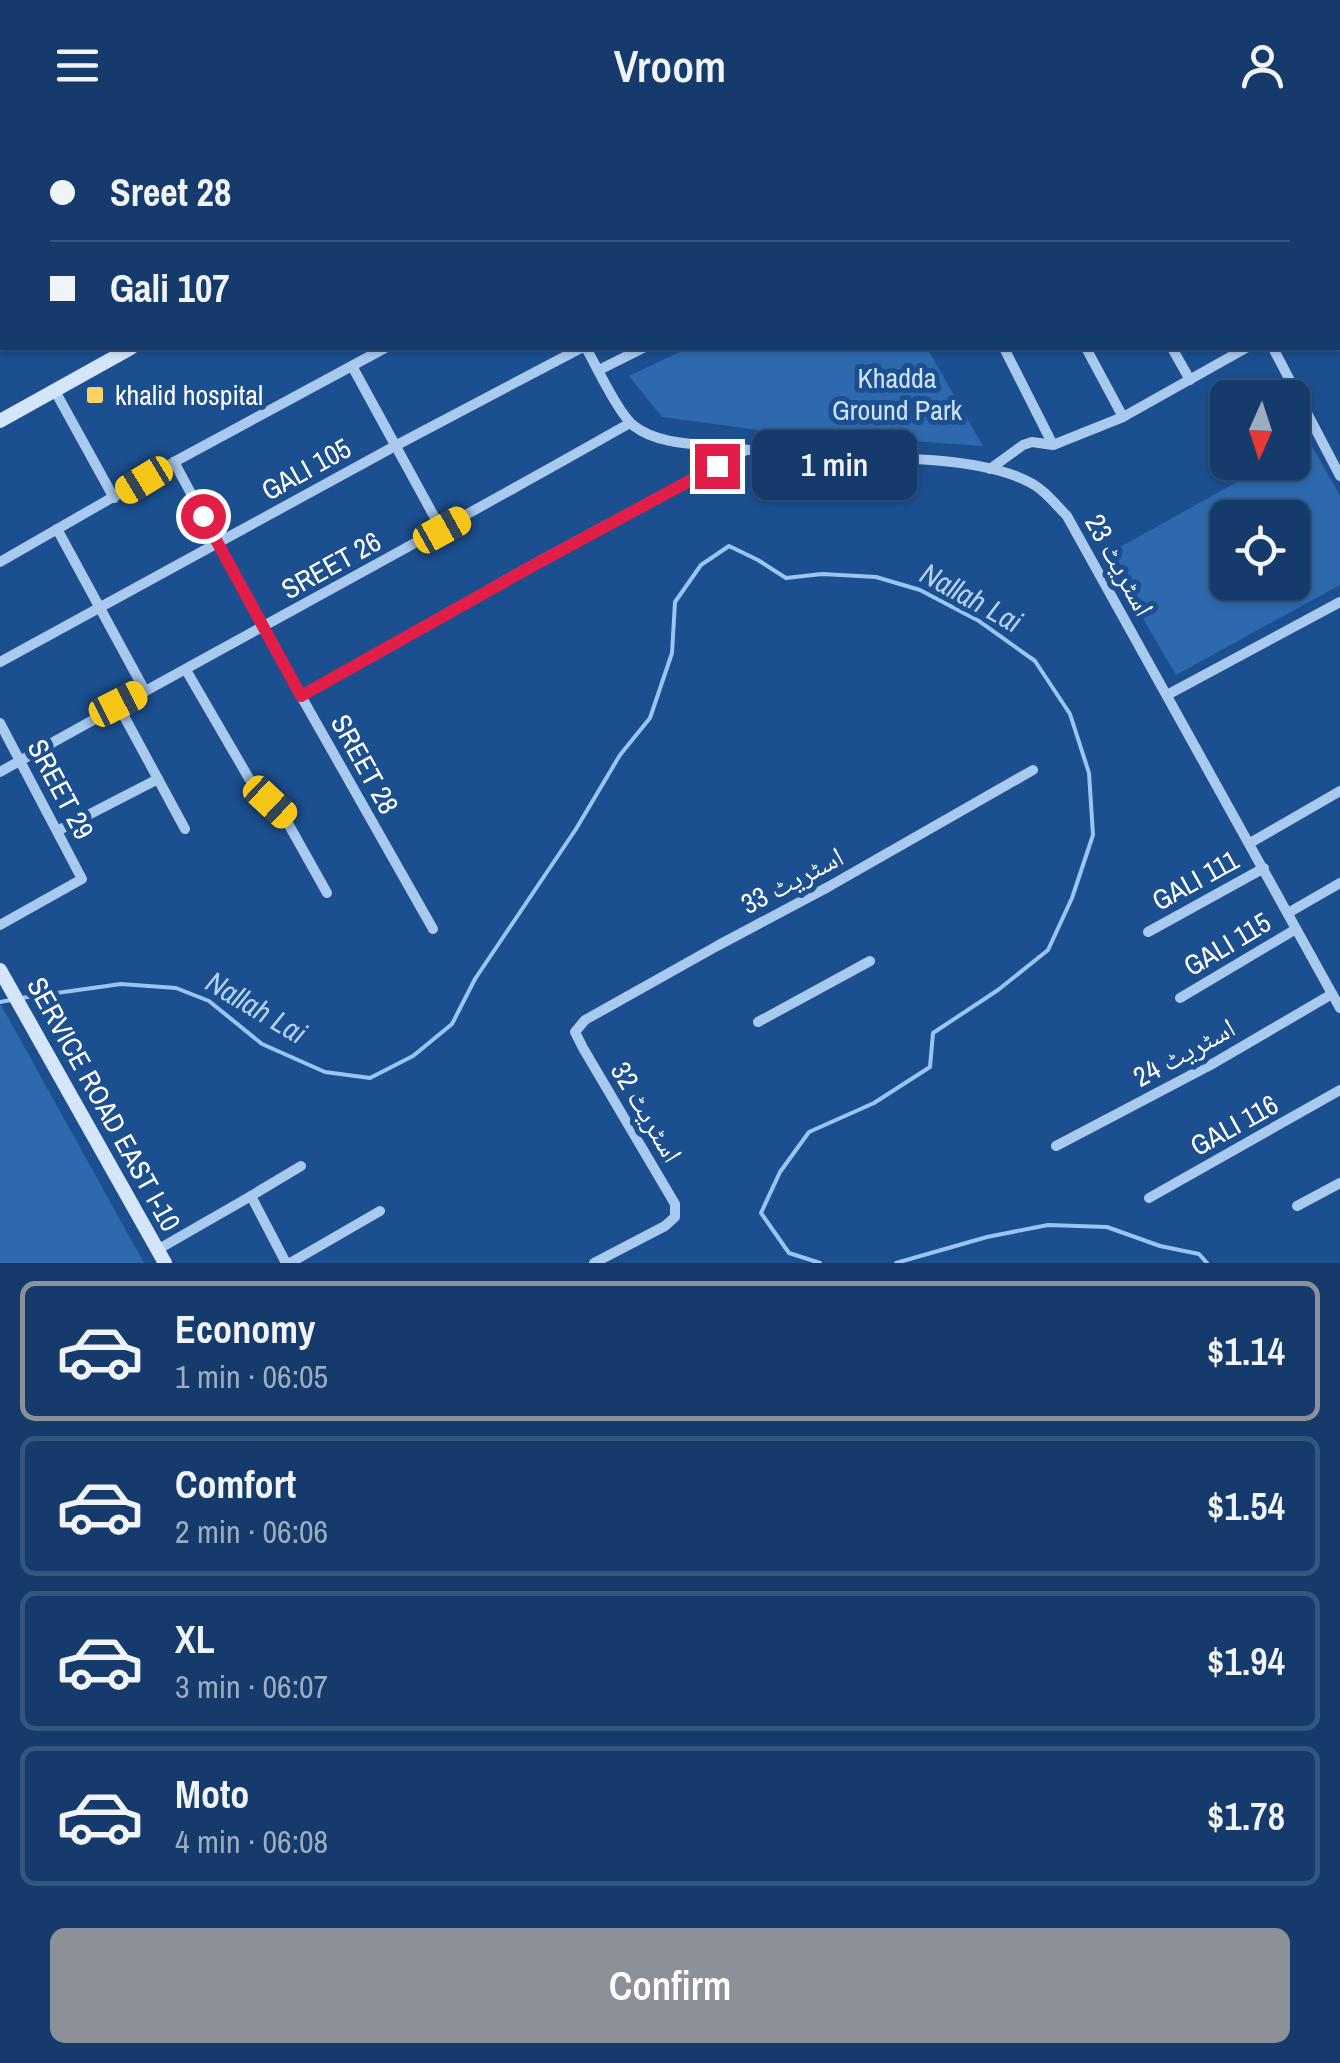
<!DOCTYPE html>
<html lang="en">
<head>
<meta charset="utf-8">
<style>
  body { margin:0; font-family:"Archivo Narrow","Noto Naskh Arabic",sans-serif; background:#214673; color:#f1f3f6; height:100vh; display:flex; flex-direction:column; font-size:38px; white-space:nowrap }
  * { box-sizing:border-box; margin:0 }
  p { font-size:32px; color:#9dadc1 }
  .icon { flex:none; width:55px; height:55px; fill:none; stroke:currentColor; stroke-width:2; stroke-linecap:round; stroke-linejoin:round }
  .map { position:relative; height:1133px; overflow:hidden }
  .side { display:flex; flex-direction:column; background:#143b6b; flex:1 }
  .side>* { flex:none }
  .hud { position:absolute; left:0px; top:0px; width:1340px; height:220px; box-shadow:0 2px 8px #0004,0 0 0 2px #33557e; display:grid; align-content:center; height:220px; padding:0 50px; background:#143b6b }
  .needle { width:65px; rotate:183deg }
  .fabs { position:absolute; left:1210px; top:250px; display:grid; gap:20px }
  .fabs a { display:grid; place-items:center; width:100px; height:100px; border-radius:15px; background:#143b6b; box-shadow:0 2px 8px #0004,0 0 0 2px #33557e; font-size:50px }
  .end { position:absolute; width:45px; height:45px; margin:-22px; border:12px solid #e11d48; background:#fff; box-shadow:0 0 0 5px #fff }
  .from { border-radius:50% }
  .bubble { position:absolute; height:70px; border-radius:15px; background:#143b6b; box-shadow:0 2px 8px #0004,0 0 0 2px #33557e; font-size:32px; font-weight:600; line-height:70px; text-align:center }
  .car { position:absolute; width:30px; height:60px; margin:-30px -15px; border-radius:12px; box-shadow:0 0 8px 2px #0007; background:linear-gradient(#f5c518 24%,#345 0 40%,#f5c518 0 76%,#345 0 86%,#f5c518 0) }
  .hud b { display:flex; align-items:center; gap:35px; height:95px; font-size:38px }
  .hud b+b { border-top:2px solid #33557e }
  .hud i { width:25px; height:25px; background:#f1f3f6 }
  ul { padding:18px 0 0; list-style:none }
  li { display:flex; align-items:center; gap:30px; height:140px; margin:0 20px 15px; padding:0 30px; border:5px solid #33557e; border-radius:15px }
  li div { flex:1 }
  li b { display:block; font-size:38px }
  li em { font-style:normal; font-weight:600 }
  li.active { border-color:#8c9099 }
  li>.icon { width:90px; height:90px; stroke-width:1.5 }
  .action { display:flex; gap:20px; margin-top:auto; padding:20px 50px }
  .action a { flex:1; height:115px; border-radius:15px; background:#8c9099; color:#fff; font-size:40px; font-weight:600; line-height:115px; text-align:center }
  header { display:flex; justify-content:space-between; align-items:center; height:130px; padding:0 50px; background:#143b6b; font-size:45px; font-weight:600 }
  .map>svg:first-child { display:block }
  .green { fill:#2e69ad; fill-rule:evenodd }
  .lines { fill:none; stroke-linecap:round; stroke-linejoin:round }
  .stream { stroke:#9cc4f0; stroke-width:4 }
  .street { stroke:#a9c9ee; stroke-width:10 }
  .secondary { stroke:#d6e6fa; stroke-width:14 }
  .highway { stroke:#fff; stroke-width:18 }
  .route { stroke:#e11d48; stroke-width:12 }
  .poi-dot { fill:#ffd166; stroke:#1b4f8f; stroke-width:4 }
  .labels { text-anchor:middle; stroke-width:10; stroke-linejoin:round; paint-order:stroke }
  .park-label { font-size:28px; fill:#cfe3fa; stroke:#1b4f8f }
  .poi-label { font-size:28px; fill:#fff; stroke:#1b4f8f; text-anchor:start }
  .street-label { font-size:28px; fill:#fff; stroke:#1b4f8f }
  .water-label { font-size:30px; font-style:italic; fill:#b5d3f5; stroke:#1b4f8f }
</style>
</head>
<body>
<header><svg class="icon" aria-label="menu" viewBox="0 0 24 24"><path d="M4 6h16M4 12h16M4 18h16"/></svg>Vroom<svg class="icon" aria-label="person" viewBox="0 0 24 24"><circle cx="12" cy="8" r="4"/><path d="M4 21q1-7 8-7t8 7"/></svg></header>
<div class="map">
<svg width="1340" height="1133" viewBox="0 0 1340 1133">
  <rect width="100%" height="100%" fill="#1b4f8f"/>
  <g class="green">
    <polygon points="688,218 927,218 983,316 765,301 662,287 629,246"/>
    <path d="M1309,311l31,55v89l-164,90 -70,-120 165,-92 21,-1 1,-11zM1228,388h64v64h-64z"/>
    <polygon points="0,873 144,1133 0,1133"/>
  </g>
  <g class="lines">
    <g class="stream">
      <polyline points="21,868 121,854 176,858 209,871 262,914 325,942 370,948 413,926 452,894 475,849 576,699 620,625 650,588 672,523 675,472 701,435 729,416 758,430 786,448 822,444 876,447 920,460 979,491 1035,531 1070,584 1089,643 1093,705 1072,768 1048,820 998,860 933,903 930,937 874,973 809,1002 780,1042 761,1083 789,1123 820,1133"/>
      <polyline points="0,872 11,870"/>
      <polyline points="896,1133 987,1107 1048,1095 1107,1097 1160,1116 1199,1124 1207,1133"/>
    </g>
    <g class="street">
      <polyline points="634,0 636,2"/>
      <polyline points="818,0 819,2"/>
      <polyline points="879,0 880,2"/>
      <polyline points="966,0 967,2"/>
      <polyline points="1052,0 1053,2"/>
      <polyline points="1150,0 1152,2"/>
      <polyline points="56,2 57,0"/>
      <polyline points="722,2 726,0"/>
      <polyline points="1067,2 1071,0"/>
      <polyline points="1291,2 1295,0"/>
      <polyline points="0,34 2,34"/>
      <polyline points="1338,87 1340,86"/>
      <polyline points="1338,167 1340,166"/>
      <path d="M586,218c11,19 32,65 48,78 23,18 60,18 89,21 30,3 61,8 92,9 59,2 160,-1 212,25 16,7 28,23 40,35l273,492"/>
      <polyline points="1004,218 1053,315"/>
      <polyline points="1086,218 1123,287"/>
      <polyline points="1172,218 1190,250"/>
      <polyline points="1273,218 1340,346"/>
      <polyline points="352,236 441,399"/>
      <polyline points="599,240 643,218"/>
      <polyline points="55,261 114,368"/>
      <polyline points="174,332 301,566 433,799"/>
      <polyline points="990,339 1023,315 1032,312 1053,315 1123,287 1246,218"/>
      <polyline points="57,399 145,561"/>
      <polyline points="0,432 174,332 385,218"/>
      <polyline points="0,532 395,316 581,218"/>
      <polyline points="186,540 254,657 285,688 327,763"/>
      <polyline points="1167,565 1340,472"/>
      <polyline points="301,566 536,433 746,320"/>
      <polyline points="118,575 185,699"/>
      <polyline points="0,593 82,749 0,795"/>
      <path d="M0,642c209,-118 421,-230 630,-349"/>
      <polyline points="57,701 158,649"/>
      <polyline points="1250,713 1340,661"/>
      <polyline points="1288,783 1340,753"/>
      <polyline points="1148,802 1264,738"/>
      <polyline points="1180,868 1296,799"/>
      <polyline points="758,892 870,831"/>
      <polyline points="1056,1016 1214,933 1332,864"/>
      <polyline points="1149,1068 1340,960"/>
      <polyline points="1297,1076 1340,1053"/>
      <polyline points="157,1120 251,1066"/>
      <polyline points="286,1133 251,1066 301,1036"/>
      <polyline points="290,1133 380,1081"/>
      <polyline points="594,1133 665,1096 675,1087 675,1074 583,918 575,902 585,890 717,816 828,757 1033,640"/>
    </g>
    <g class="secondary">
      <polyline points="1277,0 1278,2"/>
      <polyline points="1302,0 1303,2"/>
      <polyline points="516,2 520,0"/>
      <polyline points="1338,64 1340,69"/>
      <polyline points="1338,115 1340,120"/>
      <polyline points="0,291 131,218"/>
      <polyline points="0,840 165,1133"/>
    </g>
    <g class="highway">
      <polyline points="308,2 313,0"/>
      <polyline points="360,2 364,0"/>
      <polyline points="0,177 2,175"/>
      <polyline points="0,211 2,209"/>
    </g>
  </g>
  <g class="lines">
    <polyline class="route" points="203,386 301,566 536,434 717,336"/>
  </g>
  <rect class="poi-dot" x="85" y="255" width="20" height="20" rx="5"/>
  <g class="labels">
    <g class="park-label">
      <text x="897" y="258">Khadda<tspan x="897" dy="32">Ground Park</tspan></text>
    </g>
    <g class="poi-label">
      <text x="115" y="275">khalid hospital</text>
    </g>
    <g class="street-label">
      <text transform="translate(306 339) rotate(-29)" y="10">GALI 105</text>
      <text transform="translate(331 435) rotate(-29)" y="10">SREET 26</text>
      <text transform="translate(1120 435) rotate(61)" y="10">اسٹریٹ 23</text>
      <text transform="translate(365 634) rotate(61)" y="10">SREET 28</text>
      <text transform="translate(61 659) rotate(62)" y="10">SREET 29</text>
      <text transform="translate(792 750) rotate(-28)" y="10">اسٹریٹ 33</text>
      <text transform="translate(1195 750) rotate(-29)" y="10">GALI 111</text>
      <text transform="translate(1227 814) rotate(-31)" y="10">GALI 115</text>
      <text transform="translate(1184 922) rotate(-29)" y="10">اسٹریٹ 24</text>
      <text transform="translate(104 974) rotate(61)" y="10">SERVICE ROAD EAST I-10</text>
      <text transform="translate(647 982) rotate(59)" y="10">اسٹریٹ 32</text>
      <text transform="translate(1234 995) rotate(-29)" y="10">GALI 116</text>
    </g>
    <g class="water-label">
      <text transform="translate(971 468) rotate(29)" y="10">Nallah Lai</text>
      <text transform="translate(256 878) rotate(31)" y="10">Nallah Lai</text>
    </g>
  </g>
</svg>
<div class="fabs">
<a><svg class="needle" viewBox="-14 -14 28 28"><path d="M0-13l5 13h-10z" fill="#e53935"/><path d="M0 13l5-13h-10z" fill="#9dadc1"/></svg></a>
<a><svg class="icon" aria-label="locate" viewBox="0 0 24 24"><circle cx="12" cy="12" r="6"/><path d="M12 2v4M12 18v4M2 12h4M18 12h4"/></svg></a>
</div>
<i class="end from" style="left:203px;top:386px"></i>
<i class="end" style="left:717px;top:336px"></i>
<div class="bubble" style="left:752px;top:300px;width:165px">1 min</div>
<i class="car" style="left:144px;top:350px;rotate:239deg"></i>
<i class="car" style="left:442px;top:400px;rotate:61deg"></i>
<i class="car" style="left:118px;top:574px;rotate:63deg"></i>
<i class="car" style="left:270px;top:672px;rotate:133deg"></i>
<div class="hud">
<b><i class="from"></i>Sreet 28</b>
<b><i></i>Gali 107</b>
</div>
</div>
<section class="side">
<ul>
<li class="active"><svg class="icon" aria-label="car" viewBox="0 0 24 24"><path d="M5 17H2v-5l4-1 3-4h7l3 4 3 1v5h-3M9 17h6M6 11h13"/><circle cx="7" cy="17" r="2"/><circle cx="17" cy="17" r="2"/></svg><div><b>Economy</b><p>1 min · 06:05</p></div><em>$1.14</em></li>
<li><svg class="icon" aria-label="car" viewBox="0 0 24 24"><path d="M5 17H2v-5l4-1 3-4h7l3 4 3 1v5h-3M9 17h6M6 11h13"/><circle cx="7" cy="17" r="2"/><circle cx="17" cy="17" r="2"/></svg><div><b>Comfort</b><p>2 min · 06:06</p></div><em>$1.54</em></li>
<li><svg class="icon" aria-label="car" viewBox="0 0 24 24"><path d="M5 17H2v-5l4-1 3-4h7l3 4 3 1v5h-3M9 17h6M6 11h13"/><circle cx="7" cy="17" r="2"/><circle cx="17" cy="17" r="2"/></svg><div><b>XL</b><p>3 min · 06:07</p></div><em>$1.94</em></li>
<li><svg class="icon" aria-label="car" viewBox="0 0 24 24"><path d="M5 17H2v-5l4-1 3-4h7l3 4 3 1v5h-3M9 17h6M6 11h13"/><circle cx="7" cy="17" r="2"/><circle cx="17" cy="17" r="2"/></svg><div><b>Moto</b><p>4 min · 06:08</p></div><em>$1.78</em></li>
</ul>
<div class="action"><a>Confirm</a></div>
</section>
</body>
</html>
